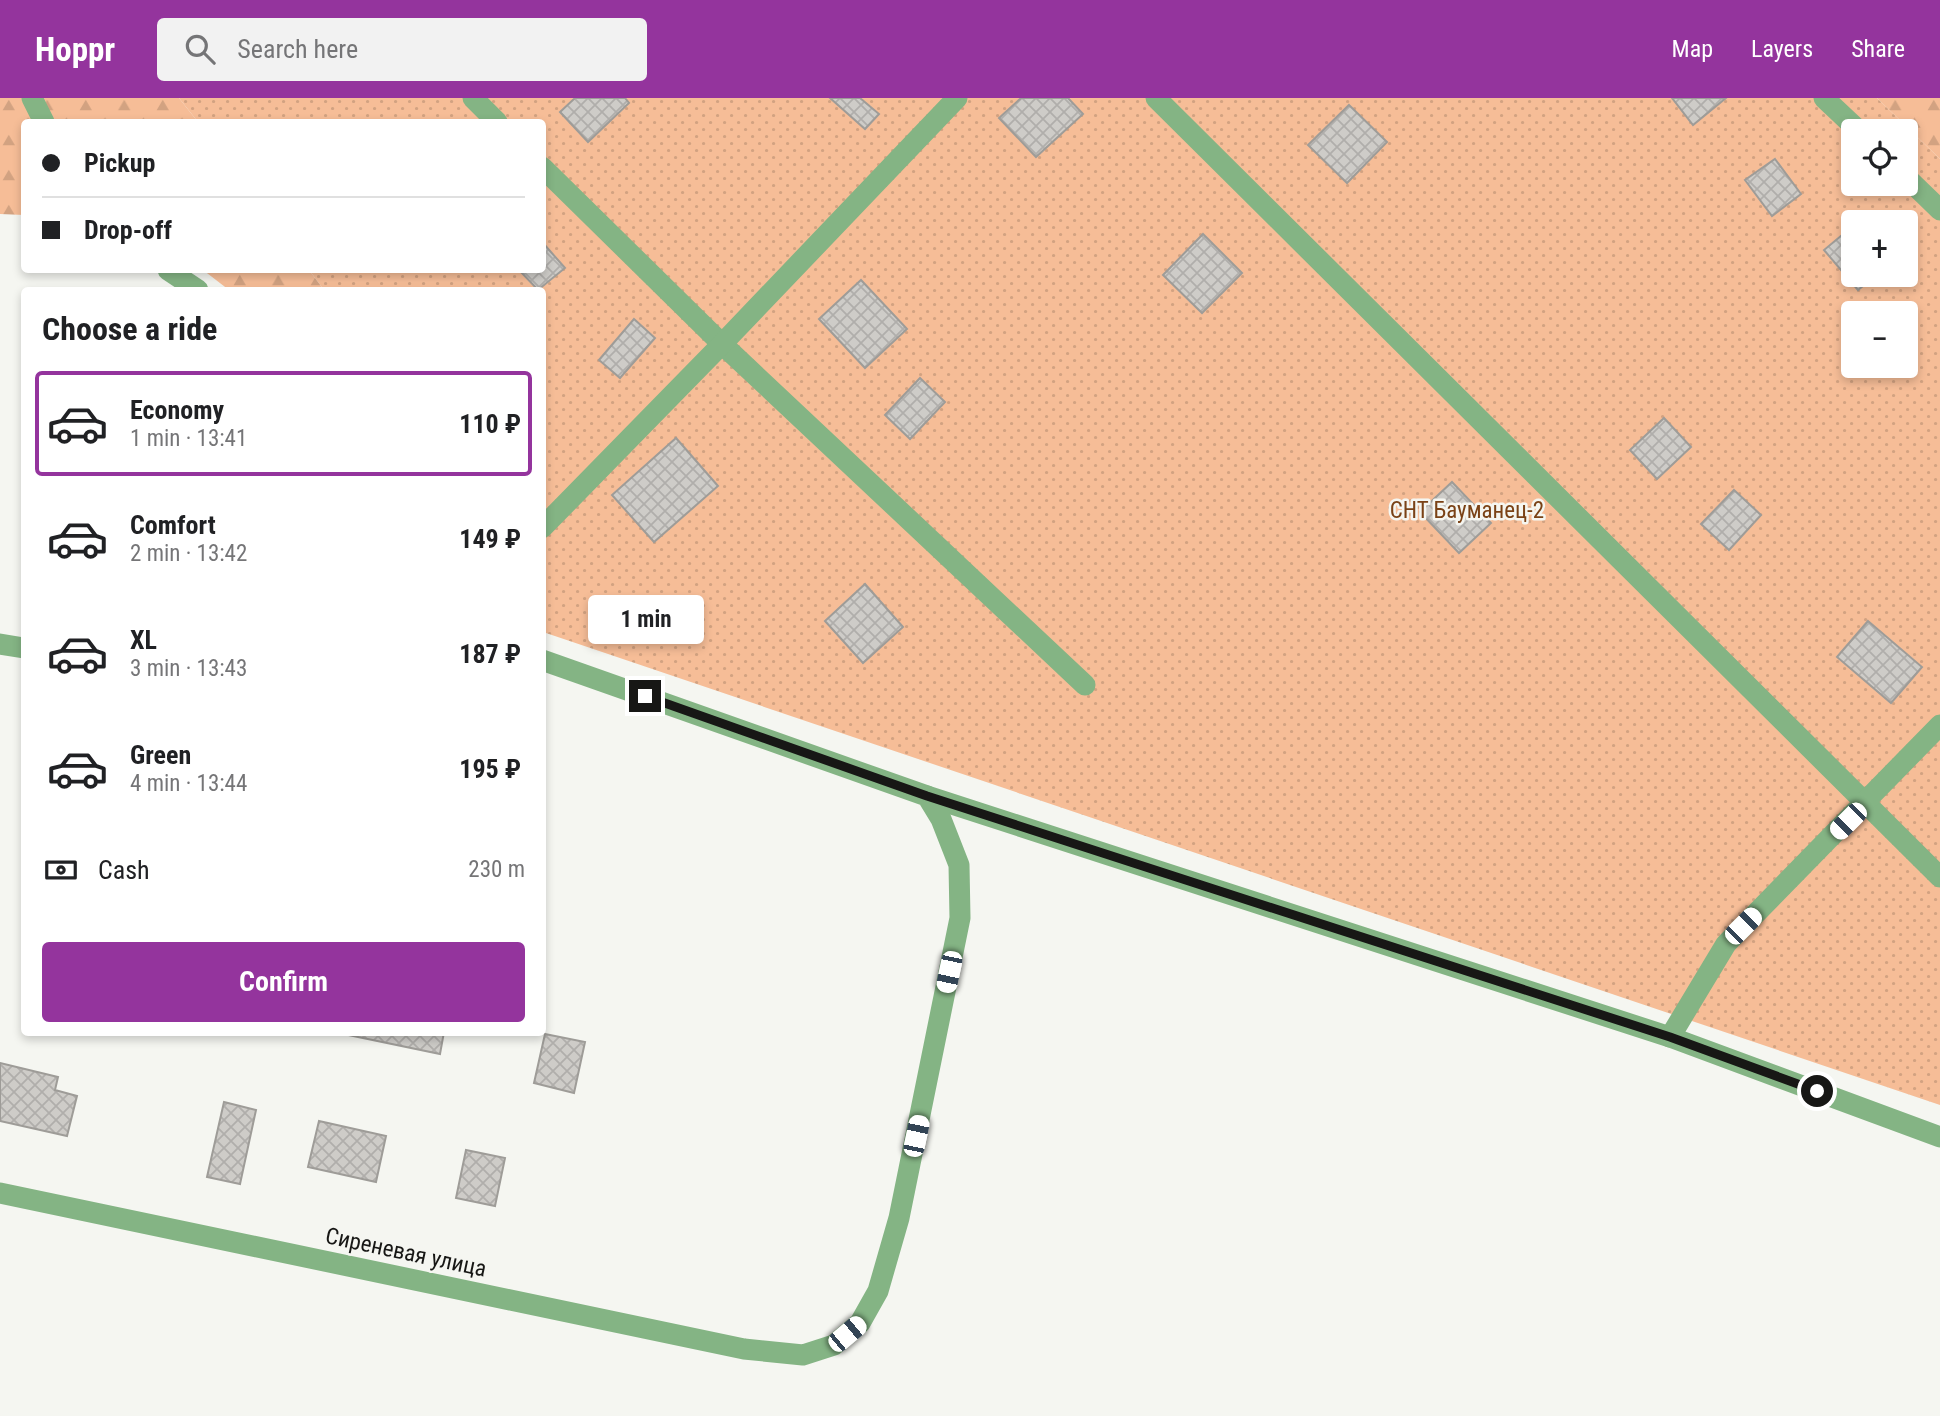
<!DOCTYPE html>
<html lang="en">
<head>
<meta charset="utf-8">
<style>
  body { margin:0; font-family:"Roboto Condensed",sans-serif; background:#f2f2f2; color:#202124; height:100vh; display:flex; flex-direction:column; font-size:26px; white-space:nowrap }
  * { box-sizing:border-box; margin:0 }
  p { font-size:23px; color:#757577 }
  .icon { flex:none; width:38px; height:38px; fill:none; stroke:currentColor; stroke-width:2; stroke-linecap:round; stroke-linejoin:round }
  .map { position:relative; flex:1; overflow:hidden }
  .details { position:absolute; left:21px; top:189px; width:525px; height:749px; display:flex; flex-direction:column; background:#fff; border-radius:7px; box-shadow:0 4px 10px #0003 }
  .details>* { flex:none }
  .banner { position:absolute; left:21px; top:21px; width:525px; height:154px; border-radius:7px; box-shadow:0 4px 10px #0003; display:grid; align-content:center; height:154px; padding:0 21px; background:#fff }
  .tools { position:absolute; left:1841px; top:21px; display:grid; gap:14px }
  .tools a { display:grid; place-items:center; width:77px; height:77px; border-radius:7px; background:#fff; box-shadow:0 4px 10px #0003; font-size:35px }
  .end { position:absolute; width:32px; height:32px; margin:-16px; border:9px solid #171715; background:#fff; box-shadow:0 0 0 4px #fff }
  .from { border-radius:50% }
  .bubble { position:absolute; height:49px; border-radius:7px; background:#fff; box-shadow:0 4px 10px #0003; font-size:23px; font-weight:700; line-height:49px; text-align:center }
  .car { position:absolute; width:21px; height:42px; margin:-21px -10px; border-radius:9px; box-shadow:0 0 5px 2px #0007; background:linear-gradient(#fff 24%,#345 0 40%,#fff 0 76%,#345 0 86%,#fff 0) }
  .banner b { display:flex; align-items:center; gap:24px; height:66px; font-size:26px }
  .banner b+b { border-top:2px solid #e0e0e0 }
  .banner i { width:18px; height:18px; background:#202124 }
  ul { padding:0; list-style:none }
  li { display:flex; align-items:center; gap:21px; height:105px; margin:0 14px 10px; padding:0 7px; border:4px solid transparent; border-radius:7px }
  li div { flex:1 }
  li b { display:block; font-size:26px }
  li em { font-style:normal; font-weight:700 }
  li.selected { border-color:#94349d }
  li>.icon { width:63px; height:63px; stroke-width:1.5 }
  h2 { padding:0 21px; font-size:32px; line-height:84px }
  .pay { display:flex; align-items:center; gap:18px; height:77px; padding:0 21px; font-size:26px }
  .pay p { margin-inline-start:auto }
  .action { display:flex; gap:14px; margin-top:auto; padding:14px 21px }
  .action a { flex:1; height:80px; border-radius:7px; background:#94349d; color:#fff; font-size:28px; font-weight:700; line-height:80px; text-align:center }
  header { display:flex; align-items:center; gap:42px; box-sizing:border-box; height:98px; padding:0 35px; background:#94349d; color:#fff }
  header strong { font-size:33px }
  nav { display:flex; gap:38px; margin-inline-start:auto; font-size:24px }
  .search { width:490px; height:63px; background:#f2f2f2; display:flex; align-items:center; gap:18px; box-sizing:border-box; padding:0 24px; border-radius:7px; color:#757577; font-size:26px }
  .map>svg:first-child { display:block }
  .grass { fill:url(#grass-dots); fill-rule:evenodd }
  .forest { fill:url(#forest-firs) }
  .building { fill:url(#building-cross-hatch); stroke:#9e9c98; stroke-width:2 }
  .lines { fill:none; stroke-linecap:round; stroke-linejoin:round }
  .minor { stroke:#84b484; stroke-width:21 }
  .route { stroke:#171715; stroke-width:9 }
  .labels { text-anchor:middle; stroke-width:5; stroke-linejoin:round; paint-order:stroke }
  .park-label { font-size:23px; fill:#7a4216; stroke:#f5f6f1 }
  .street-label { font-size:23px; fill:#171715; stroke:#f5f6f1 }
</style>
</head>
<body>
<header>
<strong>Hoppr</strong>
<div class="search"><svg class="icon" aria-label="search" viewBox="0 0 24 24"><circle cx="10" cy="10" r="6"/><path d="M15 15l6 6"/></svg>Search here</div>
<nav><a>Map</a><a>Layers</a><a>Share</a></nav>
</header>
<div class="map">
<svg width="1940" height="1318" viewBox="0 0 1940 1318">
  <defs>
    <pattern id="grass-dots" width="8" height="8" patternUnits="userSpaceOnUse" patternTransform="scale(1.75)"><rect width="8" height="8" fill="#f6bd97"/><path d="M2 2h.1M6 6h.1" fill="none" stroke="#d2a281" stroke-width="1.8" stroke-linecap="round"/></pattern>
    <pattern id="forest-firs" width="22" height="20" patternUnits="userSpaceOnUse" patternTransform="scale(1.75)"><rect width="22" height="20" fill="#f6bd97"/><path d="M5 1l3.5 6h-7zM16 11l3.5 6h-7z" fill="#d2a281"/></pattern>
    <pattern id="building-cross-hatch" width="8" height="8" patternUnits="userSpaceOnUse" patternTransform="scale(1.75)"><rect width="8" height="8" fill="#ceccc8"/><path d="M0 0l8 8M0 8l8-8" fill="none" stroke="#b0aeab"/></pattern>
  </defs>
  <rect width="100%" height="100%" fill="#f5f6f1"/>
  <path class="grass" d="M179,0h1698l63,61v946l-1397,-473 -1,-342h-218l-15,-20h233v-148h-344zM1853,33h53v53h-53zM1853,124h53v53h-53zM1853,215h53v53h-53z"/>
  <g class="forest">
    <polygon points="0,0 179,0 198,24 24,24 24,117 0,116"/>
    <polygon points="1877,0 1940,0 1940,61"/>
    <polygon points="203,172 309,172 324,192 229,192"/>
  </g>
  <g class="building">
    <polygon points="575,0 625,0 629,5 588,44 560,14"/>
    <polygon points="830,0 860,0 879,16 865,31"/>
    <polygon points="1021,0 1068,0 1083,16 1036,59 999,20"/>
    <polygon points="1672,0 1726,0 1693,27"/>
    <polygon points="1349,7 1387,44 1347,85 1308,47"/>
    <polygon points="1775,61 1801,96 1772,118 1745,82"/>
    <polygon points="1853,128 1853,177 1876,177 1858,192 1824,152"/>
    <polygon points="1203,136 1242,175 1202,215 1163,177"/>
    <polygon points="543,145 565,170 538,192 519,172 542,172"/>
    <polygon points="861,182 907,231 865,270 819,221"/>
    <polygon points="634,221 655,240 620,280 599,262"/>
    <polygon points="920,280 945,304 910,341 885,317"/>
    <polygon points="1664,320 1691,349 1657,381 1630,352"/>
    <polygon points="676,340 718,388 654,444 612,397"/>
    <polygon points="1452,384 1491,425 1459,455 1420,414"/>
    <polygon points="1734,392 1761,417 1729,452 1701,426"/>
    <polygon points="865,486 903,529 863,565 825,523"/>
    <polygon points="1868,523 1922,569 1891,605 1837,559"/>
    <polygon points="334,934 444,934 440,956"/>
    <polygon points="545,936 585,944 574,995 534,985"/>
    <polygon points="0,965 58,979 55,992 77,998 67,1038 0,1023"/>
    <polygon points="224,1004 256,1012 240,1086 207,1079"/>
    <polygon points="319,1023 386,1038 376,1084 308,1069"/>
    <polygon points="466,1052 505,1060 495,1108 456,1100"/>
  </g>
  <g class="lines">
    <g class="minor">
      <polyline points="32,0 44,24"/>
      <polyline points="473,0 497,24"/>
      <polyline points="1156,0 1940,779"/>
      <polyline points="1824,0 1859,33"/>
      <polyline points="542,69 722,246 1085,587"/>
      <polyline points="1906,79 1940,112"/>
      <polyline points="168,172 198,192"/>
      <polyline points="542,430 722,246 957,0"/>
      <polyline points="0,546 24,550"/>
      <polyline points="927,698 1670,939 1940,1039"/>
      <polyline points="1670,939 1726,846 1940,627"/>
      <polyline points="0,1095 744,1251 803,1257 834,1247 860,1225 878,1193 899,1120 960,820 959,767 941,721 927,698 542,562"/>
    </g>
  </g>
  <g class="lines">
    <polyline class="route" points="645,598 927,698 1670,939 1817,993"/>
  </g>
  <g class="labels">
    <g class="park-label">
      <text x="1467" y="420">СНТ Бауманец-2</text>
    </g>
    <g class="street-label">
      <text transform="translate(406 1154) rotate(12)" y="8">Сиреневая улица</text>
    </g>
  </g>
</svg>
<div class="tools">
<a><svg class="icon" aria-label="locate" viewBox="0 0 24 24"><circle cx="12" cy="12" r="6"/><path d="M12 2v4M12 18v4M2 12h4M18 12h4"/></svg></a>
<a>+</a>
<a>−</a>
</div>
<i class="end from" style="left:1817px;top:993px"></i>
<i class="end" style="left:645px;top:598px"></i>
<div class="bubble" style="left:588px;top:497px;width:116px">1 min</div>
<i class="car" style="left:1848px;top:723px;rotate:225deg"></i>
<i class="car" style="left:1743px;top:828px;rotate:45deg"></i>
<i class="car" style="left:949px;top:874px;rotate:192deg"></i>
<i class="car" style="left:916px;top:1038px;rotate:12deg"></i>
<i class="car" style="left:847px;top:1236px;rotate:50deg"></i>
<div class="banner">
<b><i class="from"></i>Pickup</b>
<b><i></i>Drop-off</b>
</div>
<section class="details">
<h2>Choose a ride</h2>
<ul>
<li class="selected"><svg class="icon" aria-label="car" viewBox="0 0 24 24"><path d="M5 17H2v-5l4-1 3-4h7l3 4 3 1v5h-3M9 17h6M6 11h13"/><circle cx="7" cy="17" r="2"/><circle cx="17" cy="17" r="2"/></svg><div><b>Economy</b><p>1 min · 13:41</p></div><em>110 ₽</em></li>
<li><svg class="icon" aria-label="car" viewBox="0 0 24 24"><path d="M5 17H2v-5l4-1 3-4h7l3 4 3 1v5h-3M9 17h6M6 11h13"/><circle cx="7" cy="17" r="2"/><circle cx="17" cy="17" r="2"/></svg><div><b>Comfort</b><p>2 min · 13:42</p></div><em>149 ₽</em></li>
<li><svg class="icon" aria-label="car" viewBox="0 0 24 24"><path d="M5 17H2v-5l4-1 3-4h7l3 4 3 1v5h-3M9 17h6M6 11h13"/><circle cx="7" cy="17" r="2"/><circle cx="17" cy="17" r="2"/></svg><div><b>XL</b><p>3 min · 13:43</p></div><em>187 ₽</em></li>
<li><svg class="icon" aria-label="car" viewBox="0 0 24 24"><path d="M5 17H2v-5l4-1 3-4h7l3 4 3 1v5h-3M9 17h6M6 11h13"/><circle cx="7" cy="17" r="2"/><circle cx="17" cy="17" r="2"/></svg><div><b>Green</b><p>4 min · 13:44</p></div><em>195 ₽</em></li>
</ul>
<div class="pay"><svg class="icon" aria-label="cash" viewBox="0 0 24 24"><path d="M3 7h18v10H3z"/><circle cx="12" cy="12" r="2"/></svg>Cash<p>230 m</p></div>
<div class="action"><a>Confirm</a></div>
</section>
</div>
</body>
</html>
